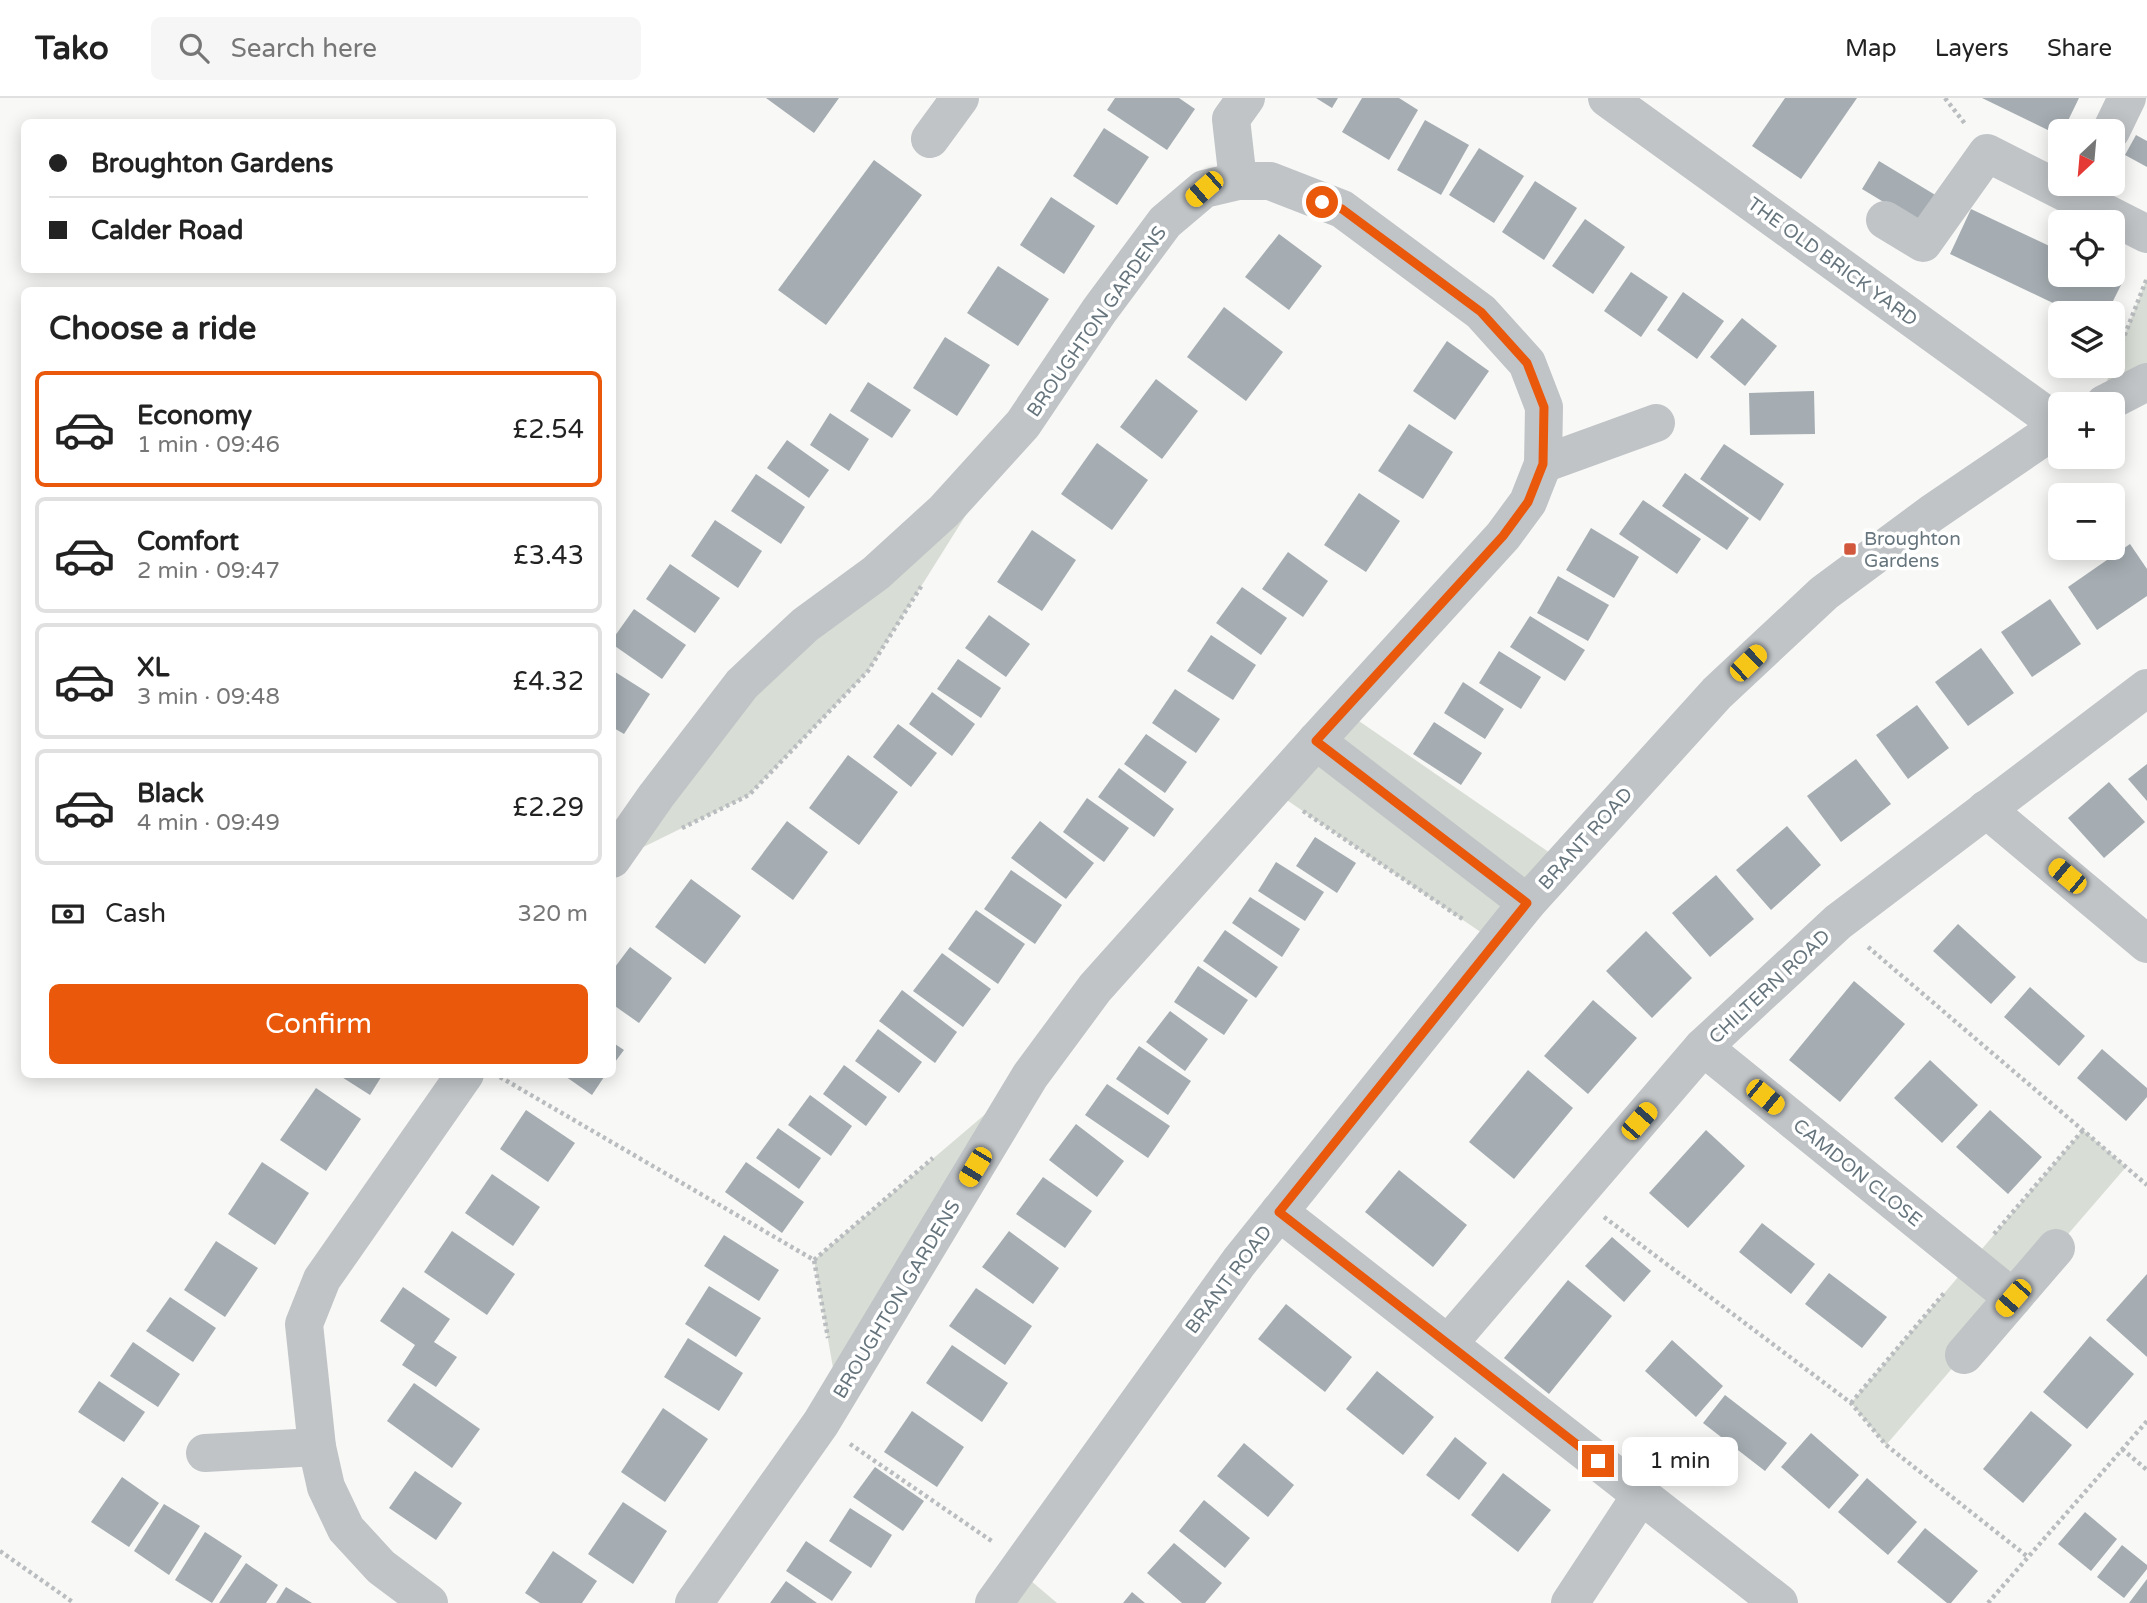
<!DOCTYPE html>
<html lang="en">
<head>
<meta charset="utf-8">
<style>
  body { margin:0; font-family:"Varela Round",sans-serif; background:#f6f6f6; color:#222; height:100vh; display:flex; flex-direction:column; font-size:26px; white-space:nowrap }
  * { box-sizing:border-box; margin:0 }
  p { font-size:23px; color:#767676 }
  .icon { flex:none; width:38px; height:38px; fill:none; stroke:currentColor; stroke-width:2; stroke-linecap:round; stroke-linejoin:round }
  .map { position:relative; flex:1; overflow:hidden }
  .sheet { position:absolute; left:21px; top:189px; width:595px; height:791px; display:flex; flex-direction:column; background:#fff; border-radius:10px; box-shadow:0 4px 18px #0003 }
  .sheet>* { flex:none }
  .top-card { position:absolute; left:21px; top:21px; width:595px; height:154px; border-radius:10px; box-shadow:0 4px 18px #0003; display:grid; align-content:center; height:154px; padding:0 28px; background:#fff }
  .needle { width:46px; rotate:206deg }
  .buttons { position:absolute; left:2048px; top:21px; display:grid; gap:14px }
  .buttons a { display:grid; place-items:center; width:77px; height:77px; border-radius:10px; background:#fff; box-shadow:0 4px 18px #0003; font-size:35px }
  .end { position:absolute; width:32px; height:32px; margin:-16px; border:9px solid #ea580c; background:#fff; box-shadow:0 0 0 4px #fff }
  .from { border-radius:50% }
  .bubble { position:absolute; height:49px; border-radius:10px; background:#fff; box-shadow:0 4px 18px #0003; font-size:23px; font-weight:600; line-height:49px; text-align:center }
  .car { position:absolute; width:21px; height:42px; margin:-21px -10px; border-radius:9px; box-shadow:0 0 5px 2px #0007; background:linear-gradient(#f5c518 24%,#345 0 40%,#f5c518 0 76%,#345 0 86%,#f5c518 0) }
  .top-card b { display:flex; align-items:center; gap:24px; height:66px; font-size:26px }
  .top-card b+b { border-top:2px solid #e0e0e0 }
  .top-card i { width:18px; height:18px; background:#222 }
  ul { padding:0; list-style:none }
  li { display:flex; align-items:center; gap:21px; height:116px; margin:0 14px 10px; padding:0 14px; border:4px solid #e0e0e0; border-radius:10px }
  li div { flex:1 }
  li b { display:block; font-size:26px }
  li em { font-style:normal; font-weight:600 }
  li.selected { border-color:#ea580c }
  li>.icon { width:63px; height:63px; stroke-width:1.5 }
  h2 { padding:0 28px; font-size:32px; line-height:84px }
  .pay { display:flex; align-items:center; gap:18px; height:77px; padding:0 28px; font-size:26px }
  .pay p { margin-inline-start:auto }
  .button { display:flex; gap:14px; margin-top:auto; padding:14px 28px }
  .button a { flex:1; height:80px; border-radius:10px; background:#ea580c; color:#fff; font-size:28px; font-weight:600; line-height:80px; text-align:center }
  header { display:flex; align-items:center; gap:42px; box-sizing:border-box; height:98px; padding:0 35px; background:#fff; border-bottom:2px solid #e0e0e0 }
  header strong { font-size:33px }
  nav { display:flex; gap:38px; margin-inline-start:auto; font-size:24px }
  .search { width:490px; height:63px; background:#f6f6f6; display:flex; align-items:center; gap:18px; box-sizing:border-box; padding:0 24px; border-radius:10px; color:#767676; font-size:26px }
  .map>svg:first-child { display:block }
  .green { fill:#d8ddd5 }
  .building { fill:#a5adb2 }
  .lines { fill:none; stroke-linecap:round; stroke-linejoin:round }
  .path { stroke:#babdbf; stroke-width:4.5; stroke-dasharray:3.5 3.5; stroke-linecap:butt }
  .minor { stroke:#c0c4c7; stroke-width:38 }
  .route { stroke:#ea580c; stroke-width:9 }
  .poi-dot { fill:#d1583d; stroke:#fff; stroke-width:2.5 }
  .labels { text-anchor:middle; stroke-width:7; stroke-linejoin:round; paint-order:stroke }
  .street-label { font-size:19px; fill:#66757d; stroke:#fff }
  .poi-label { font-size:19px; fill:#66757d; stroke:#fff; text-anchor:start }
</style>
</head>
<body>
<header>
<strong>Tako</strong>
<div class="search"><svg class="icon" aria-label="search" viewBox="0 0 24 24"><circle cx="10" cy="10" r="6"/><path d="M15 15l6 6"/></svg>Search here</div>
<nav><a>Map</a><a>Layers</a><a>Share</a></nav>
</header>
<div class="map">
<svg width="2147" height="1505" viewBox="0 0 2147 1505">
  <rect width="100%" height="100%" fill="#f8f8f6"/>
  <g class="green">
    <polygon points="2147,180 2147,284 2098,306"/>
    <polygon points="1023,326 868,573 749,697 613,764 656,698"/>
    <polygon points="1343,612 1553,757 1485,837 1272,692"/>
    <polygon points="1030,978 838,1298 814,1162"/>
    <polygon points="2083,1032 2126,1069 1886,1347 1851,1305"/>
    <polygon points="1017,1471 1057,1505 994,1505"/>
  </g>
  <g class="building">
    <polygon points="766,0 839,0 814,35"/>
    <polygon points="1115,0 1179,0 1195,11 1167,52 1107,12"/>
    <polygon points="1316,0 1338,0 1332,10"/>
    <polygon points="1362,0 1399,0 1418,12 1389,62 1342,34"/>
    <polygon points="1785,0 1857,0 1801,81 1752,48"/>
    <polygon points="1982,0 2079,0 2063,33 2060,33 2060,38"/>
    <polygon points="1425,22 1469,47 1441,97 1397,72"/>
    <polygon points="1104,30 1149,59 1117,107 1073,78"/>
    <polygon points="2136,37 2147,43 2147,69 2125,57"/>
    <polygon points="1479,50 1524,78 1494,125 1449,97"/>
    <polygon points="874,62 922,97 826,227 778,192"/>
    <polygon points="1879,63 1942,101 1925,129 1862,91"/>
    <polygon points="1535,83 1577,110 1544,162 1502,134"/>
    <polygon points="1051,99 1095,128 1064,176 1020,147"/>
    <polygon points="1971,111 2060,153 2060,177 2109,177 2123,183 2107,215 2074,215 1950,156"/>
    <polygon points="1585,121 1625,149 1593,196 1552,168"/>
    <polygon points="1279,136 1322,168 1289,212 1245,179"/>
    <polygon points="998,168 1049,201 1018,248 967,215"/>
    <polygon points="1631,174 1668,199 1641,239 1604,213"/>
    <polygon points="1683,194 1724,223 1697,261 1657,232"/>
    <polygon points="1224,209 1283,254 1246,303 1187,259"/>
    <polygon points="1742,220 1777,248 1745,288 1710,259"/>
    <polygon points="945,239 990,267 957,318 913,290"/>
    <polygon points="1447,243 1489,273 1455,322 1413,293"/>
    <polygon points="1156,281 1198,313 1162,361 1120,329"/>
    <polygon points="868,284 911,312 892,340 850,313"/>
    <polygon points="1814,293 1815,336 1750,337 1749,295"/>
    <polygon points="830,315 869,341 849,373 810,347"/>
    <polygon points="1409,326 1453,354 1423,401 1378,373"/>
    <polygon points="787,342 829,372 809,400 767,370"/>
    <polygon points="1097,345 1148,382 1112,432 1061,396"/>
    <polygon points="1724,346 1784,386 1760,423 1700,381"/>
    <polygon points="1685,375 1749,420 1727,452 1662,408"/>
    <polygon points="756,376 805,409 781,446 731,413"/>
    <polygon points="1359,395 1400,423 1366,474 1324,447"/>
    <polygon points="1643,402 1701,441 1677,476 1619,436"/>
    <polygon points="715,422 762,453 738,490 691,458"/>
    <polygon points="1591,430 1639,459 1614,500 1566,472"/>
    <polygon points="1032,432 1076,462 1042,513 997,484"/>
    <polygon points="2130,446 2147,471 2147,498 2097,532 2068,489"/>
    <polygon points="1288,454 1328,483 1303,519 1262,491"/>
    <polygon points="670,466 720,500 695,535 646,501"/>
    <polygon points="1558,478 1609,507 1588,543 1537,515"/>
    <polygon points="1242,489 1287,520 1261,557 1216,525"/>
    <polygon points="2050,501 2081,546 2032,579 2001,534"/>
    <polygon points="634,511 686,547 662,581 612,546 612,542"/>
    <polygon points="989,517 1030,546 1006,579 965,550"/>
    <polygon points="1530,518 1585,552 1565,583 1510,549"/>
    <polygon points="1211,537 1256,567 1233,602 1187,573"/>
    <polygon points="1981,550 2014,595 1968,628 1935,584"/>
    <polygon points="1499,553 1541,579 1521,611 1479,585"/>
    <polygon points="958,561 1001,590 981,620 937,591"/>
    <polygon points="612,572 650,596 624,636 612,629"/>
    <polygon points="1463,584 1504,611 1485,641 1444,615"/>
    <polygon points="1175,591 1220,621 1196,655 1152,625"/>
    <polygon points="932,594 975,626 952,658 909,626"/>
    <polygon points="1917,607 1949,650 1908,681 1876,637"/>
    <polygon points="1434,624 1482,655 1461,687 1413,656"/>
    <polygon points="898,626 937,655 911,689 873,659"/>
    <polygon points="1146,636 1187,664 1165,695 1124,666"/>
    <polygon points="848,657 898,694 859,747 809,710"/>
    <polygon points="1856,661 1891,706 1841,744 1807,698"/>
    <polygon points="2147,666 2147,703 2128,681"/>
    <polygon points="1119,670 1174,711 1154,739 1098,699"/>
    <polygon points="2109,684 2145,724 2104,760 2068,720"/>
    <polygon points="1087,700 1129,730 1104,764 1063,734"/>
    <polygon points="787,723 828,754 793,802 751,771"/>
    <polygon points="1040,723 1094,765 1066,801 1011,760"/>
    <polygon points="1787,728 1821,767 1771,812 1736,772"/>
    <polygon points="1315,739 1356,765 1337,795 1296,768"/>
    <polygon points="1276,764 1324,794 1305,823 1258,793"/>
    <polygon points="1011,772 1062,807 1035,846 984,811"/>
    <polygon points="1716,777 1754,821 1710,859 1672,815"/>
    <polygon points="691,781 741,818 705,866 655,829"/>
    <polygon points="1250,799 1300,831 1282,859 1232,825"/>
    <polygon points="976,812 1025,846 998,886 948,851"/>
    <polygon points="1958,826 2016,879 1991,906 1933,853"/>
    <polygon points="1225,832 1278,869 1256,900 1203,863"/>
    <polygon points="1646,833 1692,880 1652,920 1606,873"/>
    <polygon points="630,849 672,880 639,925 612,906 612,873"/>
    <polygon points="942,855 991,891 963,929 913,893"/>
    <polygon points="1198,868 1248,902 1224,937 1174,904"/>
    <polygon points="1854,883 1905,926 1840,1004 1789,962"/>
    <polygon points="2030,889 2085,938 2059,968 2004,919"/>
    <polygon points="902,892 957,934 935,965 879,923"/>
    <polygon points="1593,902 1637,940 1588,996 1544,958"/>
    <polygon points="1170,913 1208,941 1185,973 1146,944"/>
    <polygon points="878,931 922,964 899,995 855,963"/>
    <polygon points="612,944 624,952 612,968"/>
    <polygon points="1139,948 1191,983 1168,1017 1116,981"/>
    <polygon points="2102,951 2147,990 2147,999 2126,1023 2077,980"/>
    <polygon points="1930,962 1978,1007 1942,1045 1894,1000"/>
    <polygon points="844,967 887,999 866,1028 823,996"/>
    <polygon points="1528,972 1573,1010 1514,1081 1469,1044"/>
    <polygon points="337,976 383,976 370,997"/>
    <polygon points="562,976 606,976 592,997"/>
    <polygon points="1107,986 1170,1028 1148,1060 1085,1017"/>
    <polygon points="316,990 361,1021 326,1073 280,1042"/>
    <polygon points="810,997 852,1028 831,1058 788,1027"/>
    <polygon points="526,1012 575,1045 548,1084 500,1051"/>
    <polygon points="1990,1012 2042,1059 2008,1096 1956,1049"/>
    <polygon points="1076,1026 1124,1063 1097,1099 1049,1062"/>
    <polygon points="778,1030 821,1060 799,1091 756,1060"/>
    <polygon points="1706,1032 1745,1068 1688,1130 1649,1095"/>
    <polygon points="262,1064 309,1095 275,1147 228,1116"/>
    <polygon points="746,1064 804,1104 782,1135 725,1094"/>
    <polygon points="1399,1072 1467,1127 1433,1169 1365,1114"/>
    <polygon points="492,1076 540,1109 513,1148 465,1115"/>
    <polygon points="1043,1079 1092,1113 1065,1150 1016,1116"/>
    <polygon points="1762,1125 1815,1166 1791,1196 1739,1154"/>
    <polygon points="452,1133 515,1176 487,1217 424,1174"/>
    <polygon points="1009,1133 1059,1170 1033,1206 982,1169"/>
    <polygon points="724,1137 779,1172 759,1203 704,1168"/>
    <polygon points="1612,1139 1651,1173 1624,1204 1585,1168"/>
    <polygon points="216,1143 258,1170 225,1219 184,1192"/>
    <polygon points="1829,1175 1887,1219 1862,1250 1805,1206"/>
    <polygon points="2147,1176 2147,1259 2106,1222"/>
    <polygon points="1568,1182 1612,1218 1549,1296 1504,1260"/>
    <polygon points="709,1188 761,1220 736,1259 685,1226"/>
    <polygon points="403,1189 450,1221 434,1244 457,1259 436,1289 402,1267 415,1247 380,1223"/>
    <polygon points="976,1190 1032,1228 1005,1267 949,1228"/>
    <polygon points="170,1199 216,1230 193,1264 146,1233"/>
    <polygon points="1286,1206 1352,1259 1325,1294 1258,1241"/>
    <polygon points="2090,1238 2134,1276 2087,1331 2043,1294"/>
    <polygon points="688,1240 743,1275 719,1313 664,1279"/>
    <polygon points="1672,1242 1723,1288 1696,1319 1645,1273"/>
    <polygon points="133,1244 180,1276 158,1309 110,1278"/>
    <polygon points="952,1247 1008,1285 982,1324 926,1285"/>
    <polygon points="1377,1273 1434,1319 1403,1357 1346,1311"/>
    <polygon points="99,1283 145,1314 124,1344 78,1314"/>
    <polygon points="414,1285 480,1331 452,1370 387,1323"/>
    <polygon points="1725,1297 1787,1345 1765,1373 1703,1325"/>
    <polygon points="663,1310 708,1341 665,1404 621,1374"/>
    <polygon points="912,1313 964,1349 937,1389 884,1354"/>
    <polygon points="2031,1313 2072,1347 2023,1405 1983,1371"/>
    <polygon points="1811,1335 1859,1377 1829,1411 1781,1369"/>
    <polygon points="1455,1339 1487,1365 1459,1402 1426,1377"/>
    <polygon points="1244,1345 1294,1387 1268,1419 1217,1378"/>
    <polygon points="875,1369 924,1403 903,1433 853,1399"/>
    <polygon points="415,1373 462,1405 436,1442 389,1410"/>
    <polygon points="1503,1375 1551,1412 1518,1454 1471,1417"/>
    <polygon points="122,1379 159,1405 129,1449 91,1424"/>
    <polygon points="1867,1380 1917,1424 1888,1457 1838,1414"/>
    <polygon points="1204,1402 1250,1440 1225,1470 1179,1433"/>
    <polygon points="623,1404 667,1433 633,1486 588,1456"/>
    <polygon points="164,1406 200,1428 169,1477 134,1453"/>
    <polygon points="850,1410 892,1437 871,1470 829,1443"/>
    <polygon points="2085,1414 2117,1441 2091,1473 2058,1446"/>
    <polygon points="1925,1430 1978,1473 1951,1505 1947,1505 1897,1464"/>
    <polygon points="205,1434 242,1458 212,1505 175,1482"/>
    <polygon points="806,1443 852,1474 832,1503 786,1473"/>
    <polygon points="1174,1445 1222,1485 1205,1505 1182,1505 1147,1475"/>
    <polygon points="2122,1447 2147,1467 2147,1471 2124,1500 2097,1479"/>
    <polygon points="553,1453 597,1483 582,1505 540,1505 525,1495"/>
    <polygon points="246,1465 278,1487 266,1505 219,1505"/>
    <polygon points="2147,1481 2147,1505 2129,1505"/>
    <polygon points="786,1483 817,1505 770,1505"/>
    <polygon points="286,1489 312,1505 276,1505"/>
    <polygon points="1132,1494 1145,1505 1123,1505"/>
  </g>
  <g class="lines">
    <g class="path">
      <polyline points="1945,0 1966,27"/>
      <polyline points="2117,257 2147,180"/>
      <polyline points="1303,713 1464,822"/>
      <polyline points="682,730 749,697 868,573 922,487"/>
      <polyline points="1868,849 2147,1087"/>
      <polyline points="500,979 814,1162 828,1240"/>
      <polyline points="1604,1119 1851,1305 1886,1347 2028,1459"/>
      <polyline points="1994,1136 2083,1032"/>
      <polyline points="814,1162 933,1060"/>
      <polyline points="1851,1305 1945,1194"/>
      <polyline points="850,1346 993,1444"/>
      <polyline points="2122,1351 2147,1372"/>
      <polyline points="0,1453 74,1505"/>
      <polyline points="1988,1505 2147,1323"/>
    </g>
    <g class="minor">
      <polyline points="1607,0 2060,327"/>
      <polyline points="2111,33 2127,0"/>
      <polyline points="930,41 960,0"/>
      <polyline points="1238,83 1231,21 1246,0"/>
      <polyline points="2078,101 2147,136"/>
      <polyline points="1885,122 1923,145 1987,55 2078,101 2086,86"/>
      <polyline points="2104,306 2147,284"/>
      <polyline points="1543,366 1656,325"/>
      <polyline points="1316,643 1527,805"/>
      <polyline points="1986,711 2147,846"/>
      <polyline points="612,761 656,698 742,586 805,527 876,475 944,413 1023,326 1099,213 1165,124 1204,91 1238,83 1270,83 1342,111 1481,214 1527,265 1544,309 1543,366 1528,404 1503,438 1316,643 1095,890 1030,978 821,1325 694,1505"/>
      <polyline points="1703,949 2013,1200 1964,1257"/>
      <polyline points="1279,1114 1779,1505"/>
      <polyline points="2013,1200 2056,1150"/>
      <polyline points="1448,1246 1703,949 1838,824 2147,590"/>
      <polyline points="205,1355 317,1349"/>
      <polyline points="429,1505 381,1469 346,1431 326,1389 317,1349 304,1226 322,1181 465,976"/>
      <polyline points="994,1505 1239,1164 1527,805 1717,595 1824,495 1932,415 2060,328"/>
      <polyline points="1570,1505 1641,1397"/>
    </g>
  </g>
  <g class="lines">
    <polyline class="route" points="1322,104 1342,111 1481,214 1527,265 1544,309 1543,366 1528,404 1503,438 1316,643 1527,805 1279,1114 1598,1363"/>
  </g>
  <rect class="poi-dot" x="1843" y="444" width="14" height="14" rx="3.5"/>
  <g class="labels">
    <g class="street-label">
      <text transform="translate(1833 163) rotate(36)" y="7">THE OLD BRICK YARD</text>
      <text transform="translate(1096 223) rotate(-55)" y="7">BROUGHTON GARDENS</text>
      <text transform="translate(1585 740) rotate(-48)" y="7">BRANT ROAD</text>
      <text transform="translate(1769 888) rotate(-43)" y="7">CHILTERN ROAD</text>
      <text transform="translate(1858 1074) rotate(39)" y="7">CAMDON CLOSE</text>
      <text transform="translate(1228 1181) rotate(-53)" y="7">BRANT ROAD</text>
      <text transform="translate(896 1201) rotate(-59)" y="7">BROUGHTON GARDENS</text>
    </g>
    <g class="poi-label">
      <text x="1864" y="447">Broughton<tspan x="1864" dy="22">Gardens</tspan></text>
    </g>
  </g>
</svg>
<div class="buttons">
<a><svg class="needle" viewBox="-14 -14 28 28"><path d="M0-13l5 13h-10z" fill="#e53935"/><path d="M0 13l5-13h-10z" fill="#767676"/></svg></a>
<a><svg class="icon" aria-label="locate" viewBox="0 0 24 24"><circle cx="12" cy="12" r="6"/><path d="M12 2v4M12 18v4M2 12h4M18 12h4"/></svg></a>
<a><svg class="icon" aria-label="layers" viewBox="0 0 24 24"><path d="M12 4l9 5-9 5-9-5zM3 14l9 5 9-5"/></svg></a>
<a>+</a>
<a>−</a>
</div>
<i class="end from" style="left:1322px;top:104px"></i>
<i class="end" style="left:1598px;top:1363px"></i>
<div class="bubble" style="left:1622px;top:1339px;width:116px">1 min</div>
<i class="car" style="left:1204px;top:91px;rotate:229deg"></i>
<i class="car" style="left:1748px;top:565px;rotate:46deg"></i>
<i class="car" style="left:2067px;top:778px;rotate:310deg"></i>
<i class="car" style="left:1765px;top:999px;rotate:129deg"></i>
<i class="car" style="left:1639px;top:1023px;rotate:41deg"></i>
<i class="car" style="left:975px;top:1069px;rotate:211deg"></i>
<i class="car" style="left:2013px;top:1200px;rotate:221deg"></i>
<div class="top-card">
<b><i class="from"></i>Broughton Gardens</b>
<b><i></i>Calder Road</b>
</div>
<section class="sheet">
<h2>Choose a ride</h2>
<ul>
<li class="selected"><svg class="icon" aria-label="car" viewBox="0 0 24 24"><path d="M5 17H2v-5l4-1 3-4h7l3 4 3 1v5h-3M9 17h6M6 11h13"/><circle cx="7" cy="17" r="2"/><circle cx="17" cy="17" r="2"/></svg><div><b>Economy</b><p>1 min · 09:46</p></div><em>£2.54</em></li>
<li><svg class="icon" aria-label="car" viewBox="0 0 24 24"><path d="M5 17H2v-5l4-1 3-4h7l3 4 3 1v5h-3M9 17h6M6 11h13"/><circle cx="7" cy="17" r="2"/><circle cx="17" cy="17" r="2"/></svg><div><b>Comfort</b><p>2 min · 09:47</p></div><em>£3.43</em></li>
<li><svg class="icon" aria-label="car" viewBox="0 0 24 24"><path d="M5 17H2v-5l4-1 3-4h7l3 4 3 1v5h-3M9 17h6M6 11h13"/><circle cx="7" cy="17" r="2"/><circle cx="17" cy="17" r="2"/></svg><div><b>XL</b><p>3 min · 09:48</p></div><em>£4.32</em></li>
<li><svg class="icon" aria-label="car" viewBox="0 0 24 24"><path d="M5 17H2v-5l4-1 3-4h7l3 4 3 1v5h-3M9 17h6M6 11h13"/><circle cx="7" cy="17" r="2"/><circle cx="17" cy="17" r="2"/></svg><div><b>Black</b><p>4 min · 09:49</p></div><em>£2.29</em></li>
</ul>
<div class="pay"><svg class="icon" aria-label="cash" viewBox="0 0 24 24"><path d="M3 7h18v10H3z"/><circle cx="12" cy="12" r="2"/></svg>Cash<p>320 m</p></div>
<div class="button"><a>Confirm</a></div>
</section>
</div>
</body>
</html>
